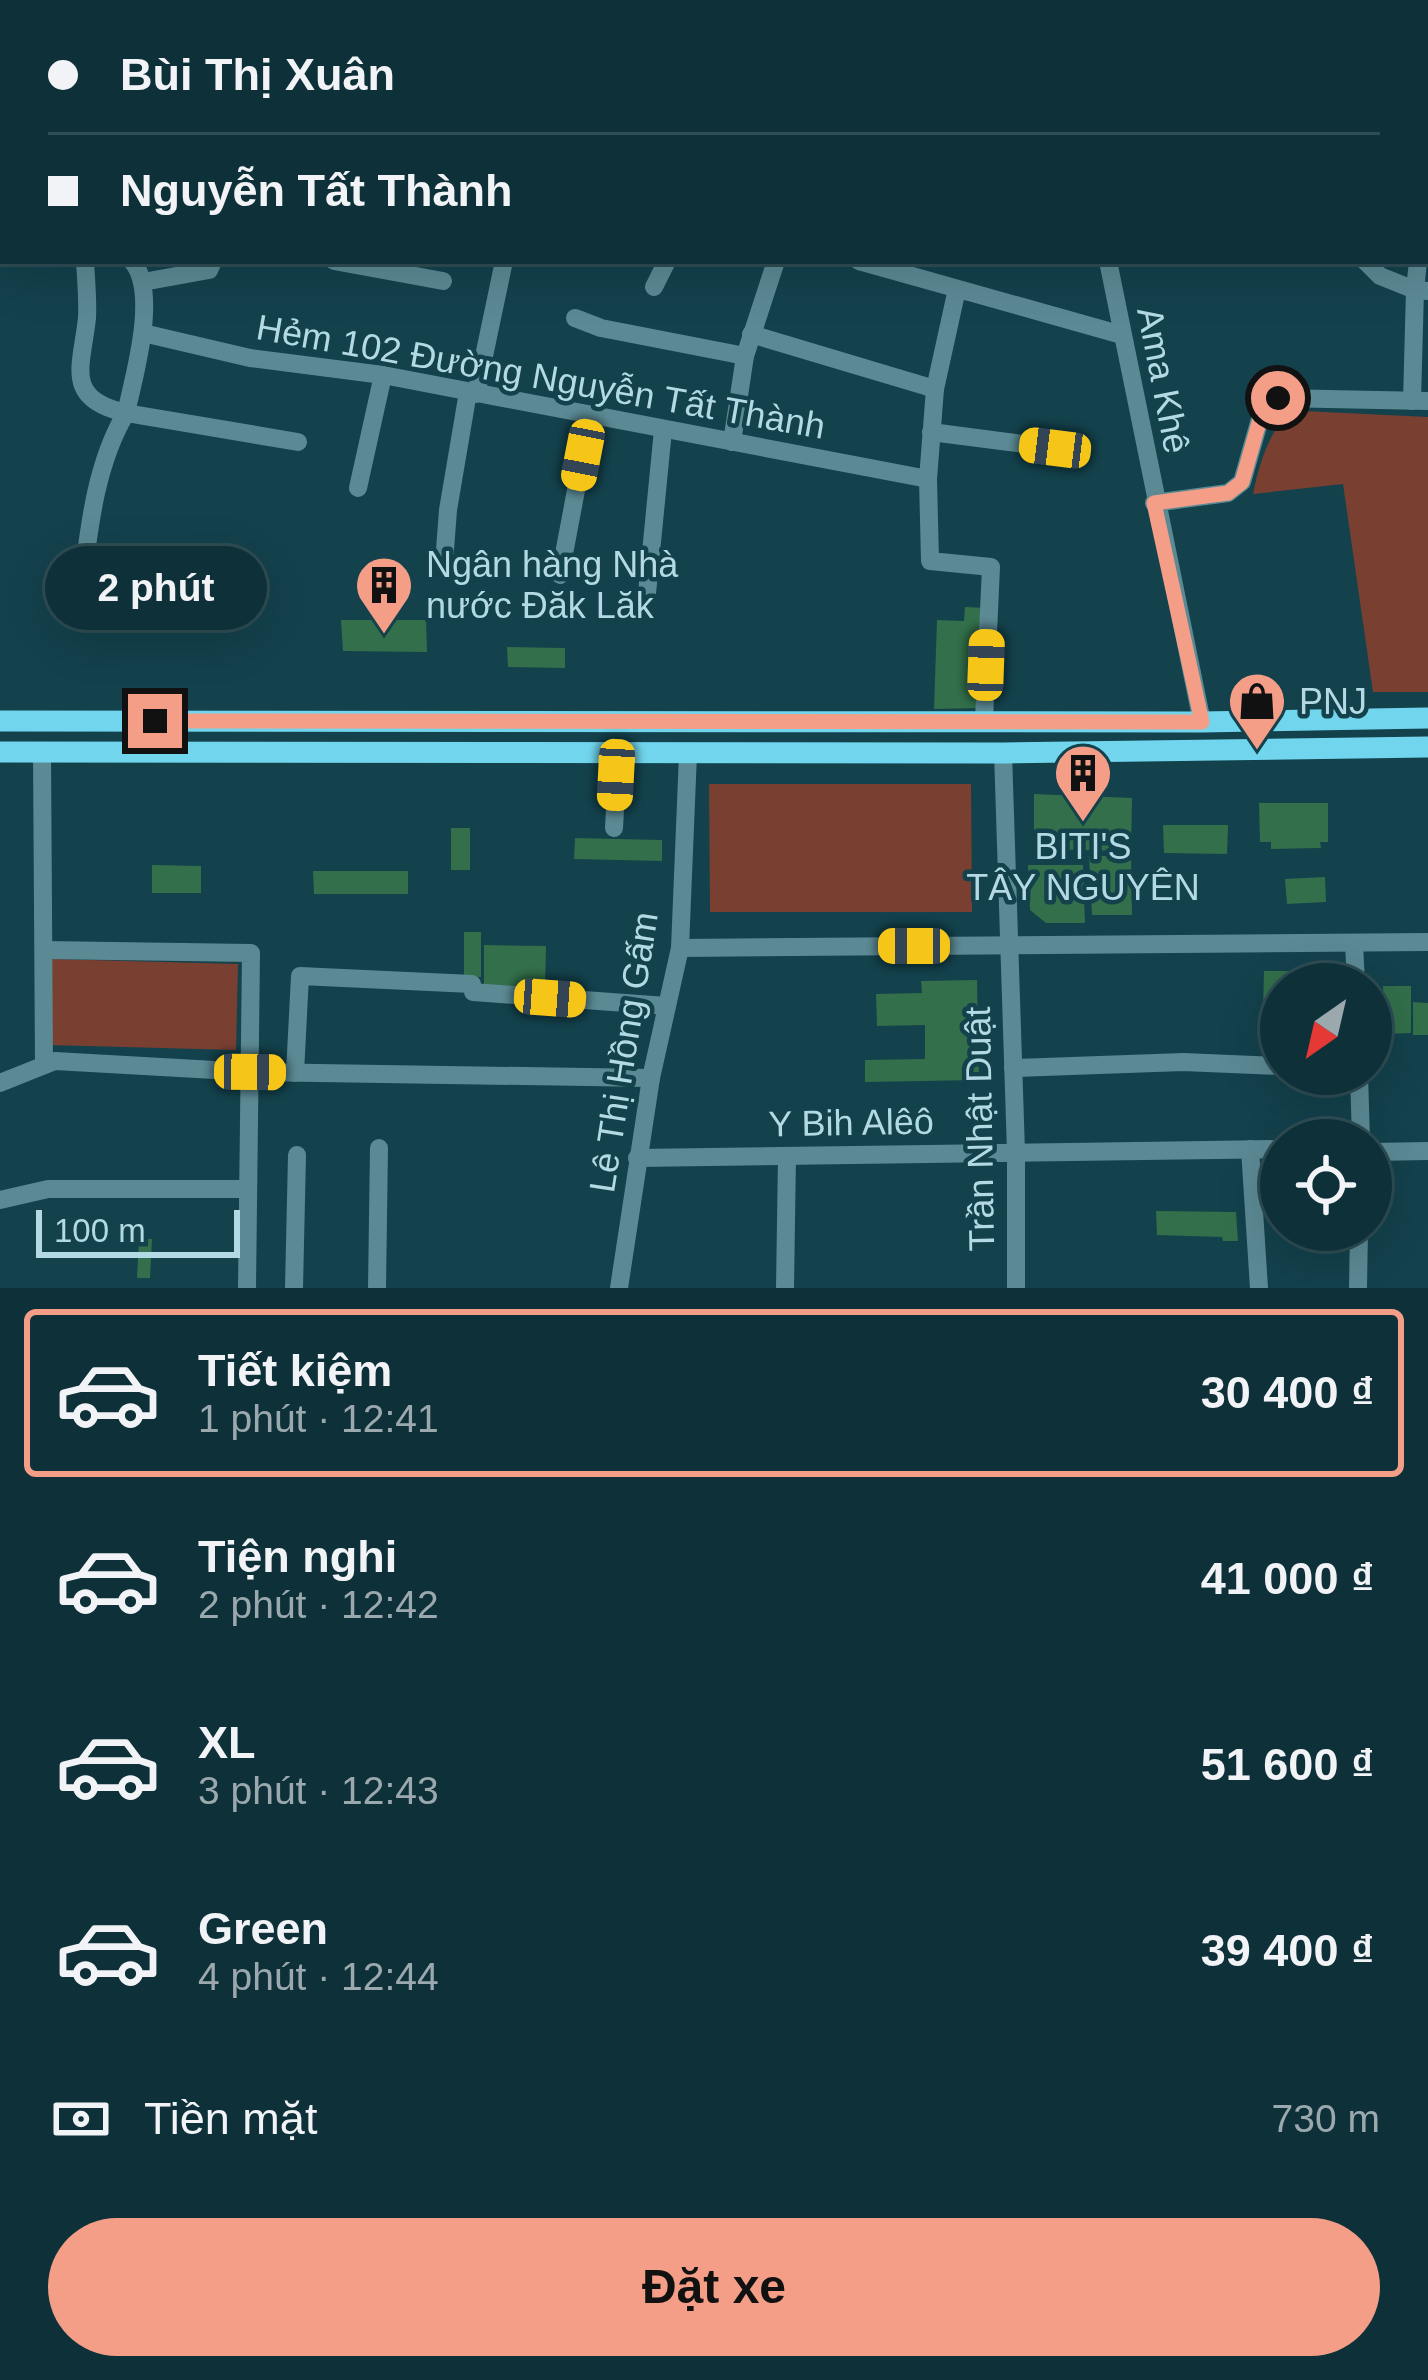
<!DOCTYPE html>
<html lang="vi">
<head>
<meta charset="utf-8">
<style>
  body { margin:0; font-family:Helvetica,sans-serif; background:#173941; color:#f1f3f6; height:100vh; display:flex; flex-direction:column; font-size:45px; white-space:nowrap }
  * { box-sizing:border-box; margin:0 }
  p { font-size:39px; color:#9ba9ae }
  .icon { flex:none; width:66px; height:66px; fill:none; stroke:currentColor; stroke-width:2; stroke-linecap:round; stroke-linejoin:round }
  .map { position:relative; height:1288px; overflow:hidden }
  .details { display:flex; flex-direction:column; background:#0e3139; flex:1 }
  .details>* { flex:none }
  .guide { position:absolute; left:0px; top:0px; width:1428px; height:264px; box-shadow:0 12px 48px #0002,0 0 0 3px #2e4c53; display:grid; align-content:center; height:264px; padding:0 48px; background:#0e3139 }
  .needle { width:78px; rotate:214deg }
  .tools { position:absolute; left:1260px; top:963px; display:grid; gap:24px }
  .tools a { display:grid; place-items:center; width:132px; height:132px; border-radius:50%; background:#0e3139; box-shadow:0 12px 48px #0002,0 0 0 3px #2e4c53; font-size:60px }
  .scale { position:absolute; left:36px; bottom:30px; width:204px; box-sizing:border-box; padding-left:12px; border:6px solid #b3dae4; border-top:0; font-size:33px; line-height:42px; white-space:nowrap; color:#b3dae4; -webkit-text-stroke:9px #13414c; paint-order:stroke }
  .end { position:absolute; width:54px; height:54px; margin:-27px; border:15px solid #f49e88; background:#111; box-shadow:0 0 0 6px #111 }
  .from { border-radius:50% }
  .bubble { position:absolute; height:84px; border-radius:42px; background:#0e3139; box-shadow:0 12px 48px #0002,0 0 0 3px #2e4c53; font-size:39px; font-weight:700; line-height:84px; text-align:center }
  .car { position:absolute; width:36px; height:72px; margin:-36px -18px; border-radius:15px; box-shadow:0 0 9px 3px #0007; background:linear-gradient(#f5c518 24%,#345 0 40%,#f5c518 0 76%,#345 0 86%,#f5c518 0) }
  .guide b { display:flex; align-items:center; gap:42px; height:114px; font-size:45px }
  .guide b+b { border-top:3px solid #2e4c53 }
  .guide i { width:30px; height:30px; background:#f1f3f6 }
  ul { padding:21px 0 0; list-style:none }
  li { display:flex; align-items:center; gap:36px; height:168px; margin:0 24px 18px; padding:0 24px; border:6px solid transparent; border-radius:12px }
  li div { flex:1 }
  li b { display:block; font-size:45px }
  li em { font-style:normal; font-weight:700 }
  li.selected { border-color:#f49e88 }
  li>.icon { width:108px; height:108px; stroke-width:1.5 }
  .pay { display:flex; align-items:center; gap:30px; height:132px; padding:0 48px; font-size:45px }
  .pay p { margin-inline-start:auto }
  .primary-button { display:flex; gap:24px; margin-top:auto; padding:24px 48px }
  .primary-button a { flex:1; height:138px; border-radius:72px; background:#f49e88; color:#111; font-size:48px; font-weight:700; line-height:138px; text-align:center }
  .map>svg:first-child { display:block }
  .green { fill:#794032 }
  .building { fill:#326f4a }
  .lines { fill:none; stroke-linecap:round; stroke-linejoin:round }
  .minor { stroke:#5b8994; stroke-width:18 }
  .major { stroke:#71d6ed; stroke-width:21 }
  .route { stroke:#f49e88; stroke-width:15 }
  .labels { text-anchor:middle; stroke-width:9; stroke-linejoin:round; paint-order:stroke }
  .street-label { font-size:36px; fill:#b3dae4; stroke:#13414c }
  .poi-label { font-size:36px; fill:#b3dae4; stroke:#13414c; text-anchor:start }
</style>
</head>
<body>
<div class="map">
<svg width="1428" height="1288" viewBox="0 0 1428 1288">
  <rect width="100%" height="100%" fill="#13414c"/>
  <g class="green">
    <path d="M1303,411l125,6v275h-55l-30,-208 -90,10c6,-30 14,-54 32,-79z"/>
    <polygon points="709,784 971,784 972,912 710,912"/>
    <polygon points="51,959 238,964 236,1050 49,1045"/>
  </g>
  <g class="building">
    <polygon points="965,607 988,608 984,708 934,709 937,620 964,621"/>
    <polygon points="341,620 426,620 427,652 343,651"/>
    <polygon points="507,647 565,648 565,668 508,667"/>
    <polygon points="1034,794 1132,798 1131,851 1034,849"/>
    <polygon points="1259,803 1328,803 1328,842 1320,842 1321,848 1271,849 1271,842 1260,842"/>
    <polygon points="1163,825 1228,825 1227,854 1164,853"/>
    <rect x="451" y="828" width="19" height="42"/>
    <polygon points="575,838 662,840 662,861 574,859"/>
    <polygon points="1089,856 1131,856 1132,915 1092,915"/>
    <polygon points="152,865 201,866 201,893 152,893"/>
    <polygon points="1028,865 1083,865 1085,923 1046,923 1030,910"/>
    <polygon points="313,871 408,871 408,894 314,894"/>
    <polygon points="1325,877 1326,902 1287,904 1285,879"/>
    <rect x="464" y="932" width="17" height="45"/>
    <polygon points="484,945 546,946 545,991 484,989"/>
    <polygon points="1264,971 1343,971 1343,984 1281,984 1281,1053 1262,1053"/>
    <polygon points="977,980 979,1080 865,1082 865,1060 925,1059 925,1025 877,1026 876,994 922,993 921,981"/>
    <polygon points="1383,986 1411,986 1411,1033 1384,1034"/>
    <polygon points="1413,1002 1428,1003 1428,1035 1413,1035"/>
    <polygon points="1156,1211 1236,1212 1238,1241 1223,1241 1222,1237 1157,1235"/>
    <polygon points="139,1238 152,1239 150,1278 137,1278"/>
  </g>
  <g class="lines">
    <g class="minor">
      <polyline points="76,0 82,3"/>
      <polyline points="329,0 329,3"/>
      <polyline points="442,0 443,3"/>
      <polyline points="678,0 681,3"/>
      <polyline points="193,3 194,0"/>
      <polyline points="531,3 538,0"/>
      <polyline points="827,3 830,0"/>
      <polyline points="1049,3 1049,0"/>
      <polyline points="1425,8 1427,16"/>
      <polyline points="0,13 3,14"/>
      <polyline points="1425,134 1428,131"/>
      <polyline points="0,242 3,240"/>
      <path d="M132,261c27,31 2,115 -6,152l172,29"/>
      <polyline points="334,261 443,281"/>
      <polyline points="859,261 1122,335"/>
      <polyline points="1108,261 1202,722"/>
      <polyline points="1365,261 1380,276 1415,290 1418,261"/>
      <polyline points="143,282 209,270 213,261"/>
      <polyline points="654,287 667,261"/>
      <polyline points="957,289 935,389 928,479 930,561 991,567 984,720"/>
      <polyline points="575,318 601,328 745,356"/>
      <polyline points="143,333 250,358 383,375 928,479"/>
      <polyline points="751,334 935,389"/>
      <polyline points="476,394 504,261"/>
      <polyline points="1412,401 1415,290 1428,291"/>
      <polyline points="931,432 1055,448"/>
      <polyline points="732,442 745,356 776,261"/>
      <polyline points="358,488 383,375"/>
      <polyline points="1154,503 1228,493 1242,482 1262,412 1278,398 1428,401"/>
      <polyline points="444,563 448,510 468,392"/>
      <polyline points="560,575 590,416"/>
      <polyline points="647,593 663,430"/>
      <path d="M80,602c8,-63 13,-134 46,-189 -63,-14 -44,-47 -39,-95 1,-19 -1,-38 -2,-57"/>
      <polyline points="42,752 44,1065"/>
      <polyline points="1003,753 1016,1152 1016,1288"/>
      <polyline points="614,828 618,753"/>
      <polyline points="1354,943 1356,984"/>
      <polyline points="680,948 1428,942"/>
      <polyline points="44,950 251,953 247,1288"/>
      <polyline points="1013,1068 1183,1062 1281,1066"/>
      <polyline points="295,1073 300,976 472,984 473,992 667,1006"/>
      <polyline points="1359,1074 1361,1140"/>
      <polyline points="0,1083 55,1061 250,1072 651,1078"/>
      <polyline points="1250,1149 1259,1288"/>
      <polyline points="1371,1152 1428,1151"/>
      <polyline points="637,1158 1281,1149"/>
      <polyline points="0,1200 48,1189 248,1189"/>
      <polyline points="294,1288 297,1155"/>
      <polyline points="377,1288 379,1148"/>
      <polyline points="619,1288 651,1078 680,948 688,754"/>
      <polyline points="785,1288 787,1156"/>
      <polyline points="1358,1288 1359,1230"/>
    </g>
    <g class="major">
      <polyline points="0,721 1202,722 1428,718"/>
      <polyline points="0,752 1003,753 1428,747"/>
    </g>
  </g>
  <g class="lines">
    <polyline class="route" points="155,721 1202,722 1154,503 1228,493 1242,482 1262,412 1278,398"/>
  </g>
  <defs>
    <symbol id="building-pin" viewBox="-11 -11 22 30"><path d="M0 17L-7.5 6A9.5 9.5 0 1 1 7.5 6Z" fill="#f49e88" stroke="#13414c"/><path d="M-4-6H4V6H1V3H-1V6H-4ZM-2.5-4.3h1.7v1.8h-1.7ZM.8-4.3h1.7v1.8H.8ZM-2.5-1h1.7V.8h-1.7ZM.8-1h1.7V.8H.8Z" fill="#111"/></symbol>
    <symbol id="shop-pin" viewBox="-11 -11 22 30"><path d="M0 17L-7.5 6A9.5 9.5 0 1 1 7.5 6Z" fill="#f49e88" stroke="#13414c"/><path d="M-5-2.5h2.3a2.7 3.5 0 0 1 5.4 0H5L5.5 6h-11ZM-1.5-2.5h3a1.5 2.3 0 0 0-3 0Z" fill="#111"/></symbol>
  </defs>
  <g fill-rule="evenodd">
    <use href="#building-pin" x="351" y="552" width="66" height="90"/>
    <use href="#shop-pin" x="1224" y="668" width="66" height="90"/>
    <use href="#building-pin" x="1050" y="740" width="66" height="90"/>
  </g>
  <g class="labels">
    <g class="street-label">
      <text transform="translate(541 376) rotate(10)" y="13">Hẻm 102 Đường Nguyễn Tất Thành</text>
      <text transform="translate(1164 380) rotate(79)" y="13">Ama Khê</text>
      <text transform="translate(623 1052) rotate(-81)" y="13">Lê Thị Hồng Gấm</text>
      <text transform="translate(851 1122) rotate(-1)" y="13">Y Bih Alêô</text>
      <text transform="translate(979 1129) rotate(-91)" y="13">Trần Nhật Duật</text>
    </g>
    <g class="poi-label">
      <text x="426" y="577">Ngân hàng Nhà<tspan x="426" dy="41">nước Đăk Lăk</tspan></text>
      <text x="1299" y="714">PNJ</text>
      <text x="1083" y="859" text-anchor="middle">BITI'S<tspan x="1083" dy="41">TÂY NGUYÊN</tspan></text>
    </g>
  </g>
</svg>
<div class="tools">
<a><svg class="needle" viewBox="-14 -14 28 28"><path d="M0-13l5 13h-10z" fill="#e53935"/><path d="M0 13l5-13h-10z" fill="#9ba9ae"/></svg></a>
<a><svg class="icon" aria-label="locate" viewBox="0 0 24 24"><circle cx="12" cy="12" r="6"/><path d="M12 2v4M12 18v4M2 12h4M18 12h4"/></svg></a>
</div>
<div class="scale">100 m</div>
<i class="end from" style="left:1278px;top:398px"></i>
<i class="end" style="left:155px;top:721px"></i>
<div class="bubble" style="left:45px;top:546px;width:222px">2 phút</div>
<i class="car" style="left:1055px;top:448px;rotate:277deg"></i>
<i class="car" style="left:583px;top:455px;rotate:191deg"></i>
<i class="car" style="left:986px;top:665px;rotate:2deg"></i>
<i class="car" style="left:616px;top:775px;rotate:183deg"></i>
<i class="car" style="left:914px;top:946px;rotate:270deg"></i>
<i class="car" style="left:550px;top:998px;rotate:94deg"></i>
<i class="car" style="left:250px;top:1072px;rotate:91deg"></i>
<div class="guide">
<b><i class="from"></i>Bùi Thị Xuân</b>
<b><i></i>Nguyễn Tất Thành</b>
</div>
</div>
<section class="details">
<ul>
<li class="selected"><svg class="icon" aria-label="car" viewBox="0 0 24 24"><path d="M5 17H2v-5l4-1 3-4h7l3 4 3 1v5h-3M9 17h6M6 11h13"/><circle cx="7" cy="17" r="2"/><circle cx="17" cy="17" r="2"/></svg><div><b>Tiết kiệm</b><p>1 phút · 12:41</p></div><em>30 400 ₫</em></li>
<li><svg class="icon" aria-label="car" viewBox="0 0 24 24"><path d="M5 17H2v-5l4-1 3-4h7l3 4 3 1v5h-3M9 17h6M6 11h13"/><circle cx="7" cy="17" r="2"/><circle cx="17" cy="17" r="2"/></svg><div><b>Tiện nghi</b><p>2 phút · 12:42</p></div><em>41 000 ₫</em></li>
<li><svg class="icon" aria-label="car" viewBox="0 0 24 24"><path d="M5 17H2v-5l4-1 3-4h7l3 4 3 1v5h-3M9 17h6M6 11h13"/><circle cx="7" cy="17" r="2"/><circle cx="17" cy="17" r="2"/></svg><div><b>XL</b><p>3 phút · 12:43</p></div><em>51 600 ₫</em></li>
<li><svg class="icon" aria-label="car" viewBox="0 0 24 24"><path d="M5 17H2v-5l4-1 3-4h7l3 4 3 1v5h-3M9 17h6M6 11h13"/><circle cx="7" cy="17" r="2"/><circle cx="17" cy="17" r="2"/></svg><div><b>Green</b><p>4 phút · 12:44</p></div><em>39 400 ₫</em></li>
</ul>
<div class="pay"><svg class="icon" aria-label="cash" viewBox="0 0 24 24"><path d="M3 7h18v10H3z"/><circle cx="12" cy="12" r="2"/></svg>Tiền mặt<p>730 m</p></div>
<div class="primary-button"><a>Đặt xe</a></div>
</section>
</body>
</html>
